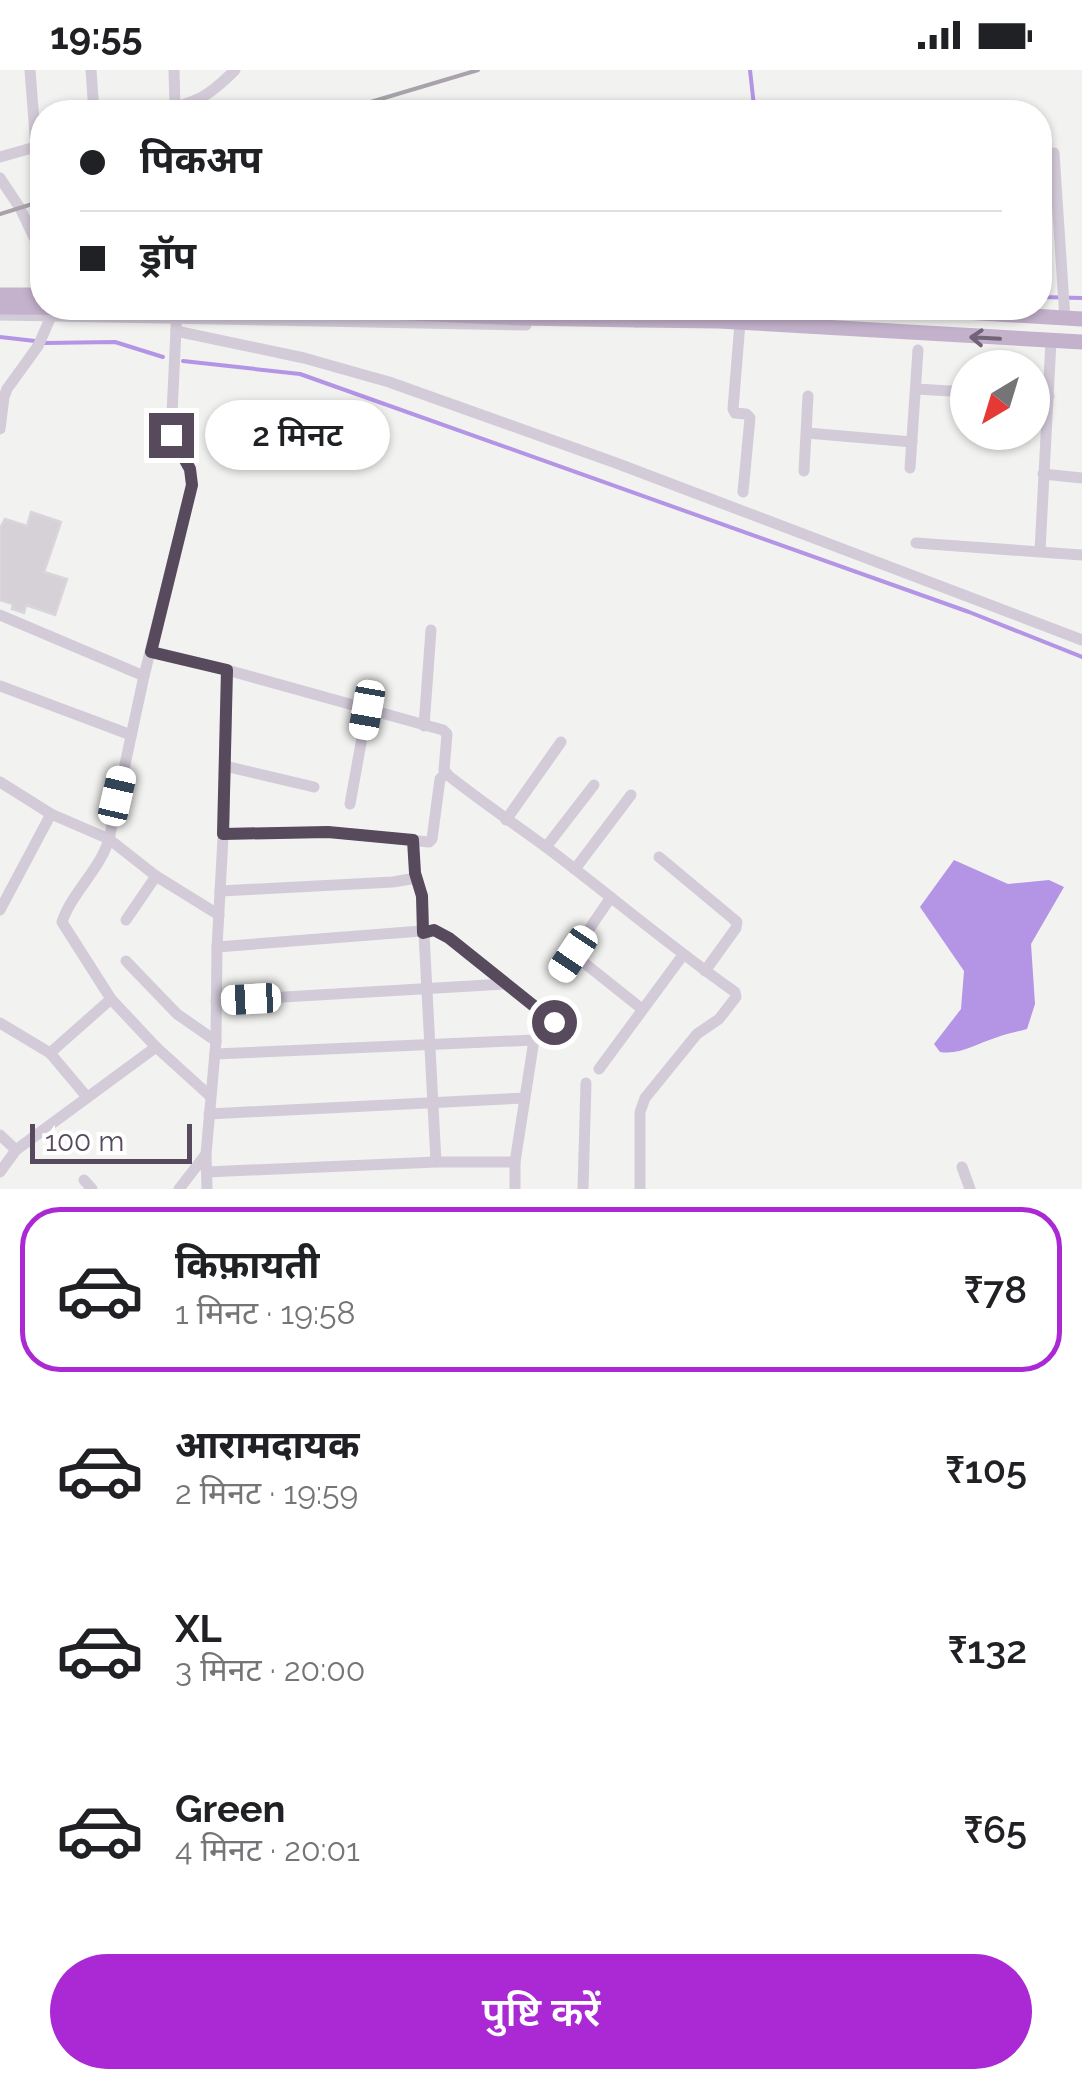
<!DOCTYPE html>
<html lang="hi">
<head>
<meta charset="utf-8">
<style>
  body { margin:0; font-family:Raleway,"Noto Sans Devanagari",sans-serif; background:#f6f6f6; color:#202124; height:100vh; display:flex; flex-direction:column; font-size:38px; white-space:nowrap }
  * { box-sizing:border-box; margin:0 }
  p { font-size:32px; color:#757577 }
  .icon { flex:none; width:55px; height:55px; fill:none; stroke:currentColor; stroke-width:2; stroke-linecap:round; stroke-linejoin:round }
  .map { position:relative; height:1119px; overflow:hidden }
  .panel { display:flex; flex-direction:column; background:#fff; flex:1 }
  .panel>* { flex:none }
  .hud { position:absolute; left:30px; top:30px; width:1022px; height:220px; border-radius:40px; box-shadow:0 2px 8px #0004; display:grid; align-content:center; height:220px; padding:0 50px; background:#fff }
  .needle { width:65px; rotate:218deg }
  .tools { position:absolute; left:950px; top:280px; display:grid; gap:20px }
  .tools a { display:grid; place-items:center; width:100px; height:100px; border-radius:50%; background:#fff; box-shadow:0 2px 8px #0004; font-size:50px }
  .scale { position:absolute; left:30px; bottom:25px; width:162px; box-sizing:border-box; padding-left:10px; border:5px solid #564a5c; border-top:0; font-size:28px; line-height:35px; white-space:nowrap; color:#564a5c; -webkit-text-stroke:8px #fff; paint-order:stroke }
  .end { position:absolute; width:45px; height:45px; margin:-22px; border:12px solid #564a5c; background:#fff; box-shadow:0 0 0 5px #fff }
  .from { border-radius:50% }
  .bubble { position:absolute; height:70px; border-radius:35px; background:#fff; box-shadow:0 2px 8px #0004; font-size:32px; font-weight:600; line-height:70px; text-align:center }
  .car { position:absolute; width:30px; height:60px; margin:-30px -15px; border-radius:12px; box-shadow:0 0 8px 2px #0007; background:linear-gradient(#fff 24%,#345 0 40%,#fff 0 76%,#345 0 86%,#fff 0) }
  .hud b { display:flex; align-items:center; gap:35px; height:95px; font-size:38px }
  .hud b+b { border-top:2px solid #e0e0e0 }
  .hud i { width:25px; height:25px; background:#202124 }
  ul { padding:18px 0 0; list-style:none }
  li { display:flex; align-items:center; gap:30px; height:165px; margin:0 20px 15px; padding:0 30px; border:5px solid transparent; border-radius:40px }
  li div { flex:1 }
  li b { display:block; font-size:38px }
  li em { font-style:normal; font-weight:600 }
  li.selected { border-color:#aa29d4 }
  li>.icon { width:90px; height:90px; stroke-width:1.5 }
  .primary-button { display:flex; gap:20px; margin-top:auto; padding:20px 50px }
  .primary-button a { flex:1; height:115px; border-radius:60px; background:#aa29d4; color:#fff; font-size:40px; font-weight:600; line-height:115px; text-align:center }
  .status { display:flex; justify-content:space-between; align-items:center; height:70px; padding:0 50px; background:#fff; direction:ltr }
  .status svg { height:28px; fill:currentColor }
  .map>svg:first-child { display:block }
  .water { fill:#b494e5 }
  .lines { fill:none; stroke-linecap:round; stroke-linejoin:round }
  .stream { stroke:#b494e5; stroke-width:4 }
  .building { fill:#d6d0d7; stroke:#dad5db; stroke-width:2.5 }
  .minor { stroke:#d4cbd9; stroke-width:11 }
  .major { stroke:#c4b2cc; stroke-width:15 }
  .rail { stroke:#a8a2ab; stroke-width:4 }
  .major-bridge { stroke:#c4b2cc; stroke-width:15 }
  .oneway { stroke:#726478 }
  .route { stroke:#564a5c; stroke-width:12 }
</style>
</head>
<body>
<div class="status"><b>19:55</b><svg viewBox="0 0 49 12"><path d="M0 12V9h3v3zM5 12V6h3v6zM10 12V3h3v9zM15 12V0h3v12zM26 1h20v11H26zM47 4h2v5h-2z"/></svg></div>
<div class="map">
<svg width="1082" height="1119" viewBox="0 0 1082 1119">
  <rect width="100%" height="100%" fill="#f2f2f0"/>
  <path class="water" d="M954,790l54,24 41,-4 15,7 -33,57 4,60 -8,25c-11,3 -22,5 -32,9 -20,6 -34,17 -55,14l-6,-8 27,-35 3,-38 -44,-64z"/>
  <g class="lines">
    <g class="stream">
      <polyline points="750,0 754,36 758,42"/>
      <polyline points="1040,227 1082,228"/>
      <polyline points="0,267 35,271"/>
      <polyline points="45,273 115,272 163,287"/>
      <polyline points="183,291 300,304 969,542 1082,587"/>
    </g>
  </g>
  <polygon class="building" points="31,442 61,452 44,502 67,509 55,545 26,535 24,543 12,539 13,534 0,530 0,458 5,449 27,456"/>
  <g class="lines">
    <g class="minor">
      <polyline points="30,0 36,77"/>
      <polyline points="91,0 94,42"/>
      <polyline points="174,0 175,37"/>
      <path d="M157,42c40,-11 48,-12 78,-42"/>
      <polyline points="1054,83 1065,249"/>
      <polyline points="0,87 39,76"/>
      <polyline points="0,108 20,138 42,184"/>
      <path d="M177,238l-6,127 19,34 2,16 -48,191 -35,163c-9,31 -37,53 -47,83l49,77 45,48 54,49"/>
      <polyline points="0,245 526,255"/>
      <polyline points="740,253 733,339 735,343 746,344 750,348 743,422"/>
      <polyline points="176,261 304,288 389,312 616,393 1082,570"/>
      <polyline points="916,319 968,322"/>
      <polyline points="1032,325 1049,326"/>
      <polyline points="0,359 4,327 7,319 38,276 53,242"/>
      <polyline points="807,363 912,372"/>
      <polyline points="910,398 918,280"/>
      <polyline points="804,401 808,326"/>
      <polyline points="1043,404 1082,408"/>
      <polyline points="916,473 1082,485"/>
      <polyline points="1040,481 1051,271"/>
      <polyline points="0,545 144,606"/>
      <path d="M151,581l76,19 216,60 4,4 -3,36 5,6c33,26 67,49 101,74 62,47 121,97 185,142l1,5 -17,22 -22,15 -52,64 -5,14v77"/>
      <polyline points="0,616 131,665"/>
      <polyline points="424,656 431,560"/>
      <polyline points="225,696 314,717"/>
      <polyline points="0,712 51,744 109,769 156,806 219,845"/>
      <polyline points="350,734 367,640"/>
      <polyline points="506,750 561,672"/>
      <polyline points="223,764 328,762 429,772 432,769 440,709 446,703"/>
      <polyline points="413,770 415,803 422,826 436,1092"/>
      <polyline points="546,777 594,715"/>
      <polyline points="659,787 737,852 736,858 705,901"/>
      <polyline points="575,799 631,725"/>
      <polyline points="220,821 393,812 416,808"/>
      <polyline points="0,840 51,744"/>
      <polyline points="126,850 156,806"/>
      <polyline points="573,884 642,939"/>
      <polyline points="126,891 177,944 216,971"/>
      <polyline points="560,902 611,827"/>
      <polyline points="216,931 505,914"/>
      <polyline points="0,953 50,983 87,1027"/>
      <polyline points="50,983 111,929"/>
      <polyline points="215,984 534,970 552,967 558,960 554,953 449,868 434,860 217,877"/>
      <polyline points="599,999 683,885"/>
      <polyline points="209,1044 524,1028"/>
      <polyline points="0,1065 16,1080"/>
      <polyline points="962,1097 970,1119"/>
      <polyline points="0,1102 16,1080 156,977"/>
      <polyline points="207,1102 436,1092 515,1092"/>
      <polyline points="84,1110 92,1119"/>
      <polyline points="179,1119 206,1084"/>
      <polyline points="207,1119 206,1084 216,971 217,877 224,749 227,600"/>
      <polyline points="515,1119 515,1092 534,970"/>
      <polyline points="583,1119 586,1013"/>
    </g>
    <g class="major">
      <polyline points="0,225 42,225"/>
      <polyline points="896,238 1082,249"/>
      <polyline points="637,250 719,251 1082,272"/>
    </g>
    <g class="rail">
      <polyline points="337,42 478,0"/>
      <polyline points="0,144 42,131"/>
    </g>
    <polyline class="major-bridge" points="0,237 322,239 520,248 637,250"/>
  </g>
  <defs><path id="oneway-shaft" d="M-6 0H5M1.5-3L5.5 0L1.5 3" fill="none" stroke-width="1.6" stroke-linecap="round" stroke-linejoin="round" transform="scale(2.5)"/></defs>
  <use class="oneway" href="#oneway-shaft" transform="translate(985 268) rotate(-177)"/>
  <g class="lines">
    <polyline class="route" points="171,365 190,399 192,415 151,582 227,600 223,764 328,762 413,770 415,803 422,826 423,863 434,860 449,868 554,952"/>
  </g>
</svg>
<div class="tools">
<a><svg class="needle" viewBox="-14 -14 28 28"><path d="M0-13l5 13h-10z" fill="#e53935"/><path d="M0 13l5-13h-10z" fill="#757577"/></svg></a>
</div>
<div class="scale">100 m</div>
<i class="end from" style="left:554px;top:952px"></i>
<i class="end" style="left:171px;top:365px"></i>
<div class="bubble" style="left:205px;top:330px;width:185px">2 मिनट</div>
<i class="car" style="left:367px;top:640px;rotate:190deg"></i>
<i class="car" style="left:117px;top:726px;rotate:13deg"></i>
<i class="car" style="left:573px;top:884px;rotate:214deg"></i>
<i class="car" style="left:251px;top:929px;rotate:267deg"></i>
<div class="hud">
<b><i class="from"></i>पिकअप</b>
<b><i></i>ड्रॉप</b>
</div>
</div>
<section class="panel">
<ul>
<li class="selected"><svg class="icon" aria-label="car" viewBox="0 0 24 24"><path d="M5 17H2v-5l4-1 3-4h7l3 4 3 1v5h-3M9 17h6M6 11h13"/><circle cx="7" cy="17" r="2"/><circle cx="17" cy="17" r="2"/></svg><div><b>किफ़ायती</b><p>1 मिनट · 19:58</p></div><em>₹78</em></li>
<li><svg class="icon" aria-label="car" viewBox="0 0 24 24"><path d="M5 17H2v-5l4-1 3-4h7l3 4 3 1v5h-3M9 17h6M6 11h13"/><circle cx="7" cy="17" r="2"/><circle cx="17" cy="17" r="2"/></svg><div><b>आरामदायक</b><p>2 मिनट · 19:59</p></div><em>₹105</em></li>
<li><svg class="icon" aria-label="car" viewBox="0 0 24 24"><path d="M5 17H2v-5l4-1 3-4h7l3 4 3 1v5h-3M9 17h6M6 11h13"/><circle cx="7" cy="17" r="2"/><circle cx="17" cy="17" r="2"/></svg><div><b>XL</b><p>3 मिनट · 20:00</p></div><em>₹132</em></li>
<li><svg class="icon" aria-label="car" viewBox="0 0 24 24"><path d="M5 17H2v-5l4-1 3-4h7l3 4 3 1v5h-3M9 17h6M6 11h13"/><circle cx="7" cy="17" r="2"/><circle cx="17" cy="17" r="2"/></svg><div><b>Green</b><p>4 मिनट · 20:01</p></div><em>₹65</em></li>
</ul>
<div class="primary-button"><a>पुष्टि करें</a></div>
</section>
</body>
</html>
